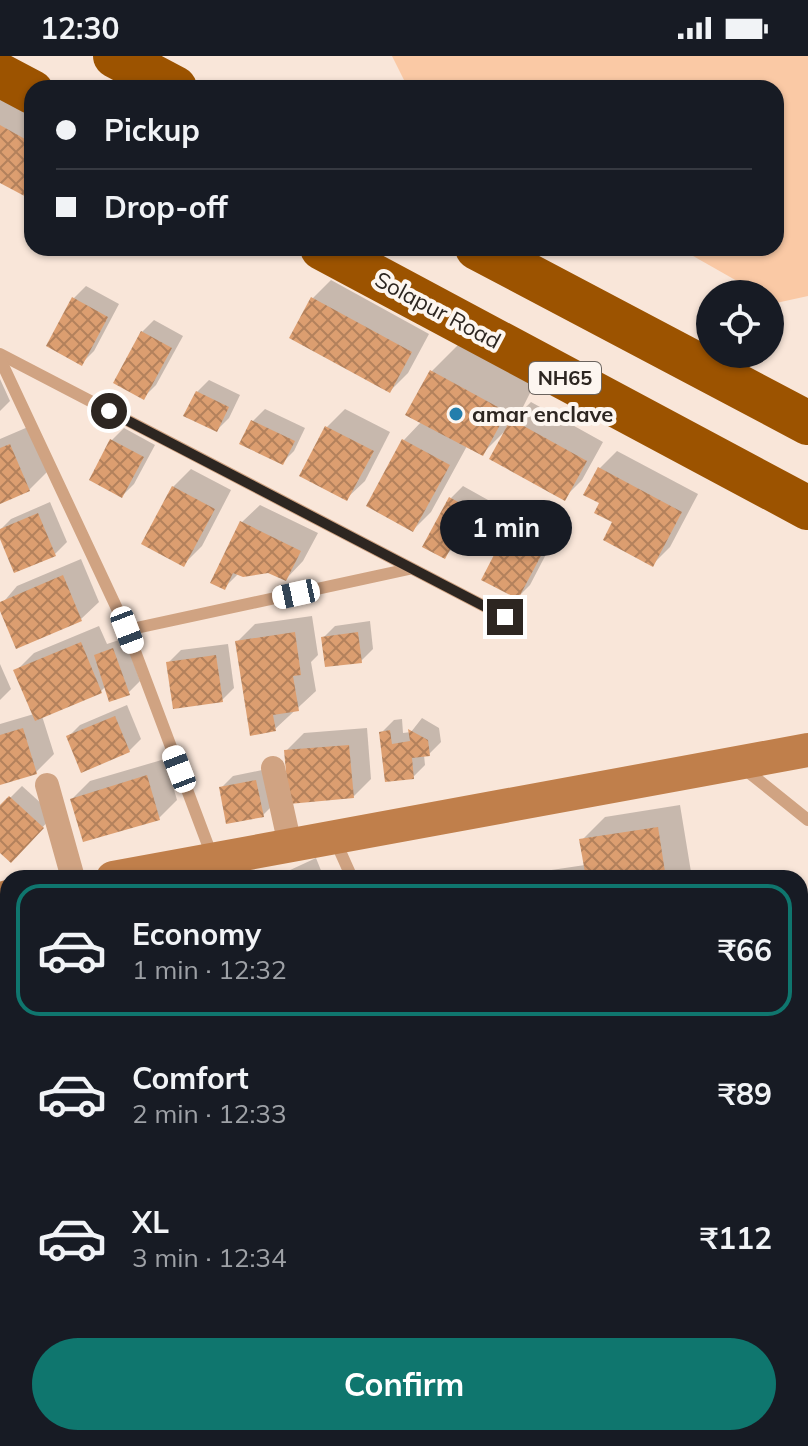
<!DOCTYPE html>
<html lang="en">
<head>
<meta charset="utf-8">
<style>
  body { margin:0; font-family:Mulish,sans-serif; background:#20242c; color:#f1f3f6; height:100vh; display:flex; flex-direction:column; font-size:30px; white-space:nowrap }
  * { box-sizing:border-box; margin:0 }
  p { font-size:26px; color:#9ea1a6 }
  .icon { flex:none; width:44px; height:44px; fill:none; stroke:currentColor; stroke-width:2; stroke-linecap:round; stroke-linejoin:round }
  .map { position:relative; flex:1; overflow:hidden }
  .panel { position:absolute; left:0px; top:814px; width:808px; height:576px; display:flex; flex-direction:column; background:#171b24; border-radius:24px 24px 0 0; box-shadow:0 2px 6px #0004 }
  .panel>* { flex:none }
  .guide { position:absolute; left:24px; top:24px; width:760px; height:176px; border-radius:24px; box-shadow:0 2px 6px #0004; display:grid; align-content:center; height:176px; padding:0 32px; background:#171b24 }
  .buttons { position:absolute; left:696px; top:224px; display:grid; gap:16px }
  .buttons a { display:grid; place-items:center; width:88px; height:88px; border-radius:50%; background:#171b24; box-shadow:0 2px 6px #0004; font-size:40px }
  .end { position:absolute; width:36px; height:36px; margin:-18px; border:10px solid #2d2621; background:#fff; box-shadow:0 0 0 4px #fff }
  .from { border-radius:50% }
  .bubble { position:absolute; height:56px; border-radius:28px; background:#171b24; box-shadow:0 2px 6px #0004; font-size:26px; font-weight:700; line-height:56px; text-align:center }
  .car { position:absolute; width:24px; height:48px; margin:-24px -12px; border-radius:10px; box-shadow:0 0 6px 2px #0007; background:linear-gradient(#fff 24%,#345 0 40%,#fff 0 76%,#345 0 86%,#fff 0) }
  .guide b { display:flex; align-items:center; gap:28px; height:76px; font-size:30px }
  .guide b+b { border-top:2px solid #363941 }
  .guide i { width:20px; height:20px; background:#f1f3f6 }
  ul { padding:14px 0 0; list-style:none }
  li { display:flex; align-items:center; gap:24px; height:132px; margin:0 16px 12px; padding:0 16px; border:4px solid transparent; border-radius:24px }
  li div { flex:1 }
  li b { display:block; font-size:30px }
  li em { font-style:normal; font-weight:700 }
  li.on { border-color:#0f766e }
  li>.icon { width:72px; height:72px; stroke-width:1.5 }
  .cta { display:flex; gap:16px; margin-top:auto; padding:16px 32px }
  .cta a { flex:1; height:92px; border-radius:48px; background:#0f766e; color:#fff; font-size:32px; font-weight:700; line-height:92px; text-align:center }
  .status { display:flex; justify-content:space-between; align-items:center; height:56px; padding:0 40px; background:#171b24; direction:ltr }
  .status svg { height:22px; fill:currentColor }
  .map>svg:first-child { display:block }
  .pitch { fill:#fac9a5 }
  .shadow { fill:#0003 }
  .building { fill:url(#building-cross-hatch) }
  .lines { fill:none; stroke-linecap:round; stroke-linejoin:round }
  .lane { stroke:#d0a382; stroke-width:12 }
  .street { stroke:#d0a382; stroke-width:24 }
  .secondary { stroke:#c07f4b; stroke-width:34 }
  .highway { stroke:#9c5300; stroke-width:44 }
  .route { stroke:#2d2621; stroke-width:10 }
  .poi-dot { fill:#247eac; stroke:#fdf6f0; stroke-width:3 }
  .labels { text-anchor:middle; stroke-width:8; stroke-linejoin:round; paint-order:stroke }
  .shield { fill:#fdf6f0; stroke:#6b645f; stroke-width:2 }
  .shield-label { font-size:20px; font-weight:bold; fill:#2d2621 }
  .street-label { font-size:22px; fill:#2d2621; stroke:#fdf6f0 }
  .poi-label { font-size:22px; font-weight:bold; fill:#2d2621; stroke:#fdf6f0; text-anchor:start }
</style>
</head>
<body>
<div class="status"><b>12:30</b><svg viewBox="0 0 49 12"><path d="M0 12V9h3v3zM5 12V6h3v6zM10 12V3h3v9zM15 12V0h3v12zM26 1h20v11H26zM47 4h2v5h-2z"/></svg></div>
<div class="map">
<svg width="808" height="1390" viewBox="0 0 808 1390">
  <defs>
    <pattern id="building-cross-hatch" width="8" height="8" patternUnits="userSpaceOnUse" patternTransform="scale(2)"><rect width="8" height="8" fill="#dc9e70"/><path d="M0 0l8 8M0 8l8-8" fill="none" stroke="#b3815c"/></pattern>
  </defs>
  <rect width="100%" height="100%" fill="#f9e6d9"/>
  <polygon class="pitch" points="392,0 808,0 808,240 776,247 770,244 770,238 760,238 679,192 776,192 776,32 408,32"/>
  <g class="shadow">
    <polygon points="0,34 32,51 32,142 0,124"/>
    <polygon points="331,224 429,278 408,317 390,335 292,281 313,242"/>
    <polygon points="86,230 119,248 94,295 82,307 48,289 74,242"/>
    <polygon points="154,264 183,280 156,329 144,341 142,276"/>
    <polygon points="462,285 536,325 520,357 531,346 603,386 582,424 564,442 506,374 482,398 467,390 431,456 413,474 404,384 422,365 431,316"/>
    <polygon points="0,323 10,345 0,355"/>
    <polygon points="209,324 240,339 229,362 217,374 197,336"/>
    <polygon points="265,353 305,372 294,395 282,407 242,387 253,365"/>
    <polygon points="345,353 390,376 365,425 347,442 302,419 327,371"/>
    <polygon points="28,371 47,416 29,434 0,446 0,383"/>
    <polygon points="124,372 155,389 134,428 122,440 112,384"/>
    <polygon points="617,395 698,438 670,491 652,509 615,465 602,446 600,412"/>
    <polygon points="191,413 231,434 202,490 184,508 173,431"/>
    <polygon points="463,430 497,449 479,481 467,493 457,488 444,501 451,442"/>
    <polygon points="50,446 67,486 55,498 15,514 0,474 11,463"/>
    <polygon points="260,449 318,477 303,505 286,523 268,514 239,517 224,532 242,466"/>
    <polygon points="521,463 555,481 530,529 518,541 509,475"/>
    <polygon points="81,503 99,546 81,563 0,550 17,530"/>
    <polygon points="312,560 318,599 311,606 316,635 275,673 237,586 255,568"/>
    <polygon points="370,565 373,593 361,605 323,582 335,570"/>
    <polygon points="99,570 107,588 125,582 140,625 128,637 106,630 101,635 42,660 54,698 36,716 0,727 0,668 34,658 16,615 34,597"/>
    <polygon points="228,588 234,632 222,644 169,606 181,594"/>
    <polygon points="0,608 11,633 0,644"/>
    <polygon points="127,649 141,683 129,695 68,681 80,669"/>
    <polygon points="422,662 439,672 441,686 429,698 424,699 425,709 413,721 382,676 394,664 402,663 403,677 411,676"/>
    <polygon points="367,672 371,723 353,741 286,695 304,677"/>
    <polygon points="165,703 177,744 159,762 84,784 72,743 90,725"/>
    <polygon points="267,713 275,747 263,759 221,732 233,720"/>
    <polygon points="22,730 54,759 23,792 0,794 0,752"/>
    <polygon points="680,749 692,822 498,822 585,809 582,784 605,761"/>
    <polygon points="316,802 324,822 273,822"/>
    <polygon points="8,890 8,950 0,953 0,892"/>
    <polygon points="8,955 8,996 6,998 8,1004 8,1071 0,1075 0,960 1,962"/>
    <polygon points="8,1146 8,1213 0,1216 0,1150"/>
    <polygon points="800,1278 808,1284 808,1343 803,1349 808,1353 808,1372 794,1390 722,1390 712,1382 800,1382"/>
    <polygon points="5,1288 8,1295 8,1307 0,1315 0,1290"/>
    <polygon points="8,1314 8,1365 0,1369 0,1318"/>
    <polygon points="383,1382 472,1382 476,1390 375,1390"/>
    <polygon points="501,1382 572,1382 563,1390 505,1390"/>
  </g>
  <g class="building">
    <polygon points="0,69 32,87 32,144 0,127"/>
    <polygon points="72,241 108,261 82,310 46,290"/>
    <polygon points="311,241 412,296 390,337 289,282"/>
    <polygon points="141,275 172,292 144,344 113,327"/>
    <polygon points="430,314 507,356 483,400 405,359"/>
    <polygon points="196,335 229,351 217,376 183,360"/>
    <polygon points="511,363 587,405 565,445 489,403"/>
    <polygon points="251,364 295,385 283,409 239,388"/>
    <polygon points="325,370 374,395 347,445 299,420"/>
    <polygon points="110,383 144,401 122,442 89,424"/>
    <polygon points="402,383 450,409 413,476 366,450"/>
    <polygon points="10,388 30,435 0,448 0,392"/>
    <polygon points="598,411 682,456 653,511 603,484 612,466 594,457 599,447 583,439"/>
    <polygon points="172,430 215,453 184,511 141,488"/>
    <polygon points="449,441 486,461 467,495 453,488 445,503 422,491"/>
    <polygon points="38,457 56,500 14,517 0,483 0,473"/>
    <polygon points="240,465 301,495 286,525 268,517 243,521 233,517 225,534 210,527"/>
    <polygon points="507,474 544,494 518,543 481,524"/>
    <polygon points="63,519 82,565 16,593 0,555 0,546"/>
    <polygon points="295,576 301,619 293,620 299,655 273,659 276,675 250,680 235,585"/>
    <polygon points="358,576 362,607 325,611 321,581"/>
    <polygon points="81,586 102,637 35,665 13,614"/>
    <polygon points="113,592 130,639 109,646 94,599"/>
    <polygon points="216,599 223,646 173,653 166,606"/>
    <polygon points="115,660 130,696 81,717 66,680"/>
    <polygon points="23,672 37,718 0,729 0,679"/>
    <polygon points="408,673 428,684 430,700 412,702 414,723 385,726 379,676 390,674 392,688 410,685"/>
    <polygon points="349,689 354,742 289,748 284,694"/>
    <polygon points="147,719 160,764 83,786 70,743"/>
    <polygon points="256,724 264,761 226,768 219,731"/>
    <polygon points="9,740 44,772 11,807 0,797 0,749"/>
    <polygon points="658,771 666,822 586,822 579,783"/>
    <polygon points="8,896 8,952 0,955 0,899"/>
    <polygon points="8,959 8,994 0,976 0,963"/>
    <polygon points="0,1024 8,1043 8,1073 0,1077"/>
    <polygon points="0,1170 8,1190 8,1215 0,1219"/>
    <polygon points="808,1224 808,1262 800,1256 800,1235"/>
    <polygon points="800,1298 808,1304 808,1344 802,1352"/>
    <polygon points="0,1321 8,1339 8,1368 0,1371"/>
    <polygon points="31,1382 131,1382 133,1383 128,1390 25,1390"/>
    <polygon points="156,1382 199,1382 179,1390 159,1390"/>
    <polygon points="396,1382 446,1382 450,1390 379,1390"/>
    <polygon points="498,1382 561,1382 565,1390 502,1390"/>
    <polygon points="708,1382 799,1382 792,1390 719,1390"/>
  </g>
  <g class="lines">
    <g class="lane">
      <polyline points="0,298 505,561"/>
      <polyline points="0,303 127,574 212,800"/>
      <polyline points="127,574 409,513"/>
      <polyline points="742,711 808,764"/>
      <polyline points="335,784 352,822"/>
      <polyline points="800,995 808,984"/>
      <polyline points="0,1240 8,1237"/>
      <polyline points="343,1382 346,1390"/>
      <polyline points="599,1382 603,1390"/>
      <polyline points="259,1390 279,1382"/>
      <polyline points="805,1390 808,1385"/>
    </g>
    <g class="street">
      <polyline points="273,712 290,789"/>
      <polyline points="47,729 73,822"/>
    </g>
    <g class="secondary">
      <polyline points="113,822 808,694"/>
      <polyline points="0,843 8,841"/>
    </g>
    <g class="highway">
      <polyline points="115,0 175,32"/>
      <polyline points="0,19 32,36"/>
      <polyline points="322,192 808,452"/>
      <polyline points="477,192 808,367"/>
    </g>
  </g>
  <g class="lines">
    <polyline class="route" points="109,355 505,561"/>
  </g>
  <circle class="poi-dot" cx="456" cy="358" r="8"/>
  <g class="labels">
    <rect class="shield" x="529" y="306" width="72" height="32" rx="6"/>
    <g class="shield-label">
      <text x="565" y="329">NH65</text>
    </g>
    <g class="street-label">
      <text transform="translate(438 254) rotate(28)" y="8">Solapur Road</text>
    </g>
    <g class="poi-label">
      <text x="472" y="366">amar enclave</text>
    </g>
  </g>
</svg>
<div class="buttons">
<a><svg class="icon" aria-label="locate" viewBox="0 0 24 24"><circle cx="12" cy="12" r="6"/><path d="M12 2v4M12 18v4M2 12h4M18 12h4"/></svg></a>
</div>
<i class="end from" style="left:109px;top:355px"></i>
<i class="end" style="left:505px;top:561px"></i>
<div class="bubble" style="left:440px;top:444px;width:132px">1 min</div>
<i class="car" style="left:296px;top:538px;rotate:258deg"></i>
<i class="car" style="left:127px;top:574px;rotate:159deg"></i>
<i class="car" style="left:179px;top:713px;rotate:339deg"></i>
<div class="guide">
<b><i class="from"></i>Pickup</b>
<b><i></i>Drop-off</b>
</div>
<section class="panel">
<ul>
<li class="on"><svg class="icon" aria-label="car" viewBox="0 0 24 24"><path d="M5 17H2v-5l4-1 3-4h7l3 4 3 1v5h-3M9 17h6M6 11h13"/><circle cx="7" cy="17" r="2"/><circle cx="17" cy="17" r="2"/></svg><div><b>Economy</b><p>1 min · 12:32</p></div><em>₹66</em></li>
<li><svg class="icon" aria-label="car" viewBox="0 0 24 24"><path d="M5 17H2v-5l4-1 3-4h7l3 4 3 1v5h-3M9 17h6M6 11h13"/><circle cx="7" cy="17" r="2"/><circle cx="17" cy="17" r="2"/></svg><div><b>Comfort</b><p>2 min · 12:33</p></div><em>₹89</em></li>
<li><svg class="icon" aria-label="car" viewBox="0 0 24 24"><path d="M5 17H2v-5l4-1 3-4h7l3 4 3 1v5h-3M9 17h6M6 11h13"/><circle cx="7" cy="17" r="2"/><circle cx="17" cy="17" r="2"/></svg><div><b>XL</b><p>3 min · 12:34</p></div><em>₹112</em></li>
</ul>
<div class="cta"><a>Confirm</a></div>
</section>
</div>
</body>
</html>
